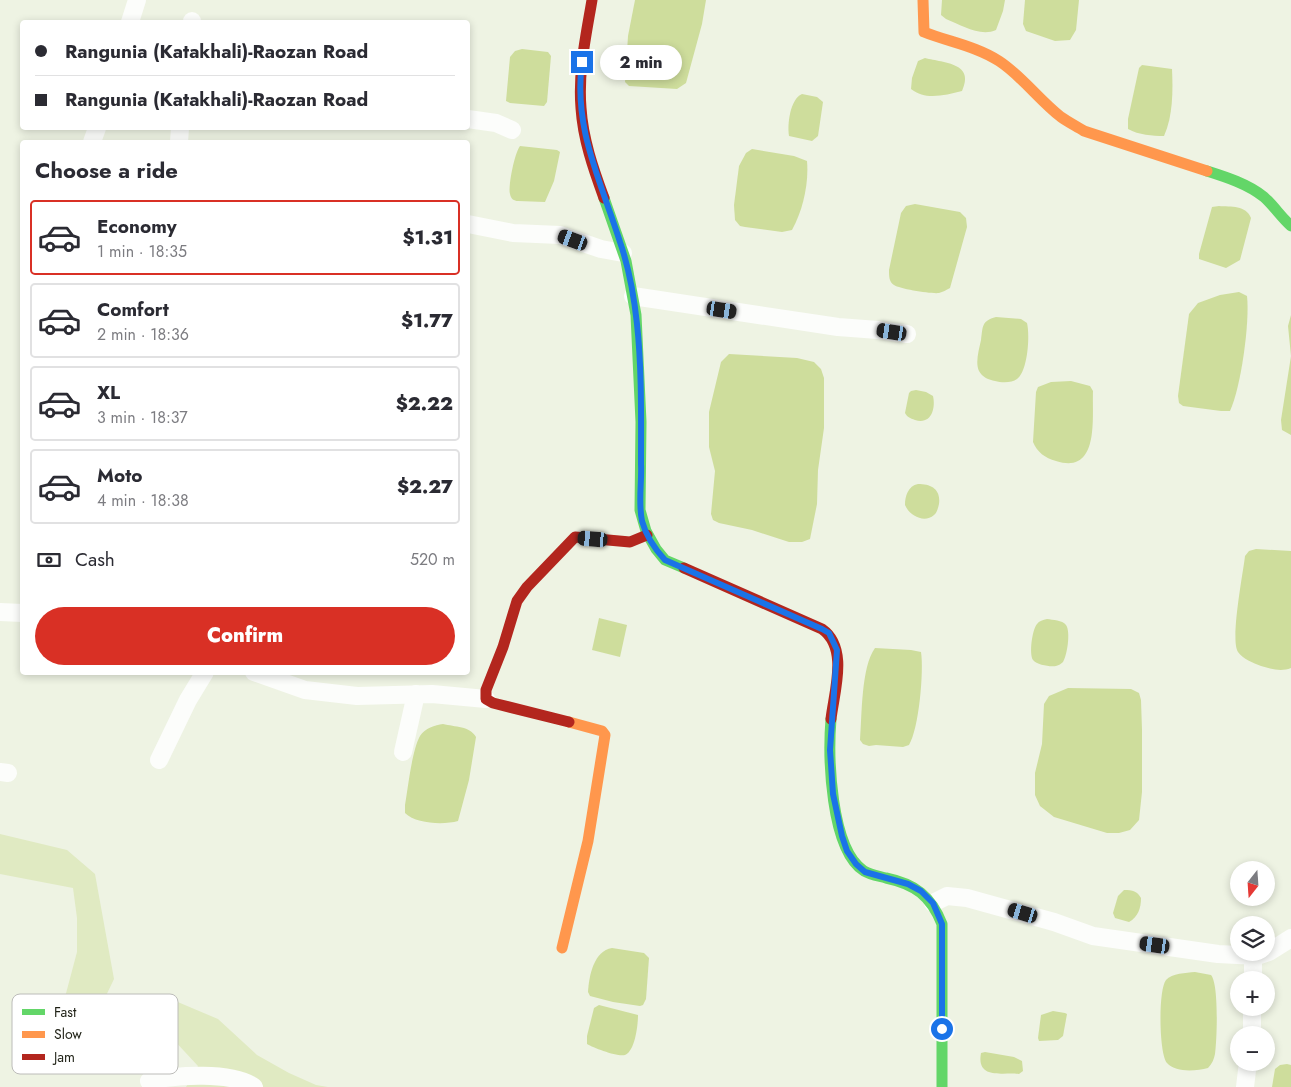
<!DOCTYPE html>
<html lang="en">
<head>
<meta charset="utf-8">
<style>
  body { margin:0; font-family:Jost,sans-serif; background:#f2f2f3; color:#2b2b33; height:100vh; display:flex; flex-direction:column; font-size:19px; white-space:nowrap }
  * { box-sizing:border-box; margin:0 }
  p { font-size:16px; color:#7c7c81 }
  .icon { flex:none; width:28px; height:28px; fill:none; stroke:currentColor; stroke-width:2; stroke-linecap:round; stroke-linejoin:round }
  .map { position:relative; flex:1; overflow:hidden }
  .details { position:absolute; left:20px; top:140px; width:450px; height:535px; display:flex; flex-direction:column; background:#fff; border-radius:5px; box-shadow:0 2px 8px #0003 }
  .details>* { flex:none }
  .banner { position:absolute; left:20px; top:20px; width:450px; height:110px; border-radius:5px; box-shadow:0 2px 8px #0003; display:grid; align-content:center; height:110px; padding:0 15px; background:#fff }
  .needle { width:32px; rotate:197deg }
  .controls { position:absolute; left:1230px; top:861px; display:grid; gap:10px }
  .controls a { display:grid; place-items:center; width:45px; height:45px; border-radius:50%; background:#fff; box-shadow:0 2px 8px #0003; font-size:25px }
  .end { position:absolute; width:22px; height:22px; margin:-11px; border:6px solid #1a73e8; background:#fff; box-shadow:0 0 0 2px #fff }
  .from { border-radius:50% }
  .bubble { position:absolute; height:35px; border-radius:18px; background:#fff; box-shadow:0 2px 8px #0003; font-size:16px; font-weight:800; line-height:35px; text-align:center }
  .car { position:absolute; width:15px; height:30px; margin:-15px -8px; border-radius:6px; box-shadow:0 0 4px 1px #0007; background:linear-gradient(#222 24%,#8ab4d8 0 40%,#222 0 76%,#8ab4d8 0 86%,#222 0) }
  .banner b { display:flex; align-items:center; gap:18px; height:48px; font-size:19px }
  .banner b+b { border-top:1px solid #e1e1e2 }
  .banner i { width:12px; height:12px; background:#2b2b33 }
  ul { padding:0; list-style:none }
  li { display:flex; align-items:center; gap:15px; height:75px; margin:0 10px 8px; padding:0 5px; border:2px solid #e1e1e2; border-radius:5px }
  li div { flex:1 }
  li b { display:block; font-size:19px }
  li em { font-style:normal; font-weight:800 }
  li.on { border-color:#d93025 }
  li>.icon { width:45px; height:45px; stroke-width:1.5 }
  h2 { padding:0 15px; font-size:22px; line-height:60px }
  .pay { display:flex; align-items:center; gap:12px; height:55px; padding:0 15px; font-size:19px }
  .pay p { margin-inline-start:auto }
  .cta { display:flex; gap:10px; margin-top:auto; padding:10px 15px }
  .cta a { flex:1; height:58px; border-radius:30px; background:#d93025; color:#fff; font-size:20px; font-weight:800; line-height:58px; text-align:center }
  .map>svg:first-child { display:block }
  .green { fill:#e0eac2 }
  .water { fill:#cedd9c }
  .lines { fill:none; stroke-linecap:round; stroke-linejoin:round }
  .street { stroke:#fcfdfb; stroke-width:18 }
  .fast { stroke:#63d668; stroke-width:11 }
  .slow { stroke:#ff974d; stroke-width:11 }
  .jam { stroke:#b3261e; stroke-width:11 }
  .route { stroke:#1a73e8; stroke-width:6 }
  .key { fill:#fff; stroke:#bcbcb9; stroke-width:1 }
  .key-label { font-size:14px; fill:#1e2015 }
</style>
</head>
<body>
<div class="map">
<svg width="1291" height="1087" viewBox="0 0 1291 1087">
  <rect width="100%" height="100%" fill="#eef3e3"/>
  <g class="green">
    <polygon points="0,834 67,850 95,874 114,979 92,1025 60,1016 77,952 77,918 73,888 0,874"/>
    <polygon points="173,1000 218,1019 257,1055 289,1073 316,1085 328,1087 186,1087 198,1066 158,1023"/>
  </g>
  <g class="water">
    <polygon points="635,0 706,0 702,24 686,83 677,89 629,86 625,82 628,36"/>
    <path d="M942,0h63l-2,11 -7,19c-16,7 -35,-5 -50,-11l-5,-4z"/>
    <polygon points="1025,0 1079,0 1076,30 1070,40 1055,41 1026,31 1023,24"/>
    <polygon points="522,49 548,52 551,56 547,102 544,106 510,103 506,101 510,57 515,51"/>
    <path d="M925,58c20,5 50,5 37,33 -17,4 -36,10 -51,-2l1,-11 6,-17z"/>
    <path d="M1142,65l30,4c1,22 1,47 -8,67 -12,0 -25,-1 -36,-7v-10l11,-51z"/>
    <path d="M802,94l15,3 6,5 -5,34 -6,5 -23,-5c-2,-11 1,-37 13,-42z"/>
    <path d="M520,146l37,4 3,2 -6,29 -9,21 -27,-1c-4,0 -7,-2 -8,-7 -2,-9 5,-42 10,-48z"/>
    <path d="M752,149l42,7 13,5c2,22 -4,49 -15,69l-10,2 -37,-5 -5,-1 -5,-6 -1,-15 5,-39 7,-13z"/>
    <path d="M915,204l45,8 6,6 1,9 -17,61c-4,2 -7,4 -11,5 -8,1 -39,-4 -45,-8 -5,-3 -5,-9 -5,-15l12,-57 5,-7z"/>
    <path d="M1219,206c12,1 27,-1 32,12l-11,42 -14,8 -27,-9v-5l13,-47z"/>
    <path d="M1239,292l8,4c3,26 -6,91 -17,115h-9l-38,-5 -4,-3 -1,-7 11,-82 9,-11 22,-8z"/>
    <polygon points="1291,315 1291,435 1282,430 1281,420 1291,356 1288,326"/>
    <path d="M996,317l25,2 6,4c3,12 1,48 -10,56 -5,4 -15,4 -22,2 -6,-1 -13,-4 -16,-10 -4,-9 0,-21 2,-31 2,-13 0,-19 15,-23z"/>
    <polygon points="729,354 797,358 814,362 821,369 824,378 824,428 818,470 817,504 810,539 802,542 789,542 752,530 719,523 713,520 711,514 715,471 709,447 709,412 721,362"/>
    <path d="M1071,381l19,5 3,5c-1,27 7,84 -37,70 -11,-3 -19,-9 -23,-19l3,-50 2,-5 13,-5z"/>
    <path d="M916,390l10,2 7,4c3,13 -2,29 -18,24 -5,-2 -8,-3 -10,-7l4,-20 2,-2z"/>
    <path d="M918,484c13,0 23,5 21,20 -1,4 -2,9 -5,11 -10,9 -25,0 -29,-10 0,-9 3,-19 13,-21z"/>
    <path d="M1256,549l35,2v117c-10,4 -20,1 -30,-2 -8,-3 -18,-7 -23,-14 -8,-12 5,-78 7,-96l4,-5z"/>
    <polygon points="599,618 627,625 620,657 592,650"/>
    <path d="M1047,619c6,1 15,1 19,6 5,7 1,31 -3,37 -2,2 -4,3 -7,4 -6,1 -19,-1 -23,-6 -4,-6 -1,-30 4,-36 2,-3 6,-4 10,-5z"/>
    <path d="M875,648l36,2 10,2c3,19 -2,77 -12,93l-6,2 -27,-2 -7,1 -6,-2 -3,-4c2,-24 1,-73 15,-92z"/>
    <polygon points="1068,688 1131,689 1139,693 1141,700 1142,730 1142,792 1139,820 1130,830 1119,833 1107,833 1054,817 1040,806 1035,795 1035,773 1042,744 1044,704 1049,696"/>
    <path d="M443,724c12,3 27,2 33,13l-7,43 -11,41c-14,4 -42,3 -53,-8v-8c3,-17 7,-55 15,-69 5,-8 15,-11 23,-12z"/>
    <path d="M1124,890c9,0 13,1 17,8 0,10 -3,19 -12,24l-14,-4 -2,-5 5,-17z"/>
    <path d="M612,948l32,5 5,5 -3,41 -3,6 -3,1 -27,-4 -23,-6 -2,-4c1,-17 6,-41 24,-44z"/>
    <path d="M1195,972l16,3c8,9 6,65 4,79 -1,5 -3,10 -7,14 -12,3 -32,5 -41,-5 -8,-9 -9,-73 -1,-83 6,-7 20,-7 29,-8z"/>
    <path d="M599,1005l39,10c0,10 -3,36 -13,40 -8,2 -31,-7 -38,-11v-8l7,-28z"/>
    <polygon points="1053,1011 1065,1013 1067,1014 1063,1036 1058,1040 1039,1041 1038,1038 1041,1015"/>
    <path d="M985,1052l29,5 8,4 1,10 -4,3c-16,-2 -43,6 -38,-21z"/>
    <polygon points="1287,1064 1291,1065 1291,1087 1272,1087 1275,1069 1280,1065"/>
  </g>
  <g class="lines">
    <g class="street">
      <polyline points="130,22 137,0"/>
      <polyline points="192,22 192,21"/>
      <polyline points="468,119 496,123 512,130"/>
      <polyline points="92,142 97,128"/>
      <polyline points="179,142 180,128"/>
      <polyline points="468,224 513,233 560,235 601,249 623,253"/>
      <polyline points="633,296 838,327 878,330 907,334"/>
      <polyline points="0,612 22,613"/>
      <polyline points="254,672 305,690 357,696 432,694 486,699"/>
      <polyline points="403,752 416,694"/>
      <polyline points="159,760 188,700 205,672"/>
      <polyline points="0,772 8,773"/>
      <polyline points="933,903 947,896 967,898 1054,922 1093,936 1218,954 1257,956 1269,952 1291,938"/>
      <polyline points="1253,980 1253,956"/>
      <polyline points="1252,1035 1252,1008"/>
      <path d="M149,1081c26,-6 83,-10 105,6"/>
      <polyline points="1245,1087 1248,1062"/>
    </g>
    <g class="fast">
      <path d="M1207,171c19,6 41,13 57,26 10,9 17,20 27,29"/>
      <polyline points="604,198 626,261 636,315 641,422 640,510 646,531 656,549 665,560 684,568"/>
      <path d="M831,719c-3,37 -1,130 33,152 7,4 15,5 22,7 29,6 45,18 56,46v163"/>
    </g>
    <g class="slow">
      <path d="M923,0l1,32c25,10 52,14 75,29 23,15 40,39 62,56 7,5 15,9 23,14l123,40"/>
      <polyline points="562,948 588,841 605,735 602,731 569,722"/>
    </g>
    <g class="jam">
      <path d="M592,0c-6,36 -14,71 -11,108 2,31 12,60 23,90"/>
      <path d="M684,568l138,61c27,19 12,63 9,90"/>
      <polyline points="569,722 493,703 486,699 486,690 503,647 517,601 527,587 575,537 630,542 647,535"/>
    </g>
  </g>
  <g class="lines">
    <path class="route" d="M582,62c-9,67 19,119 38,180 9,26 14,54 17,82 5,46 4,94 4,140 1,19 -3,38 1,57 4,15 12,27 23,39l157,69 7,4 8,17 -7,100 3,44 9,42 5,15 9,13 9,8 43,12 13,7 12,12 9,21v105"/>
  </g>
  <rect x="12" y="994" width="166" height="80" rx="8" class="key"/>
  <rect x="22" y="1009" width="23" height="6" fill="#63d668"/>
  <rect x="22" y="1031" width="23" height="7" fill="#ff974d"/>
  <rect x="22" y="1054" width="23" height="6" fill="#b3261e"/>
  <g class="key-label">
    <text x="54" y="1017">Fast</text>
    <text x="54" y="1039">Slow</text>
    <text x="54" y="1062">Jam</text>
  </g>
</svg>
<div class="controls">
<a><svg class="needle" viewBox="-14 -14 28 28"><path d="M0-13l5 13h-10z" fill="#e53935"/><path d="M0 13l5-13h-10z" fill="#7c7c81"/></svg></a>
<a><svg class="icon" aria-label="layers" viewBox="0 0 24 24"><path d="M12 4l9 5-9 5-9-5zM3 14l9 5 9-5"/></svg></a>
<a>+</a>
<a>−</a>
</div>
<i class="end from" style="left:942px;top:1029px"></i>
<i class="end" style="left:582px;top:62px"></i>
<div class="bubble" style="left:600px;top:45px;width:82px">2 min</div>
<i class="car" style="left:573px;top:240px;rotate:290deg"></i>
<i class="car" style="left:722px;top:310px;rotate:99deg"></i>
<i class="car" style="left:892px;top:332px;rotate:279deg"></i>
<i class="car" style="left:593px;top:539px;rotate:275deg"></i>
<i class="car" style="left:1023px;top:913px;rotate:287deg"></i>
<i class="car" style="left:1155px;top:945px;rotate:278deg"></i>
<div class="banner">
<b><i class="from"></i>Rangunia (Katakhali)-Raozan Road</b>
<b><i></i>Rangunia (Katakhali)-Raozan Road</b>
</div>
<section class="details">
<h2>Choose a ride</h2>
<ul>
<li class="on"><svg class="icon" aria-label="car" viewBox="0 0 24 24"><path d="M5 17H2v-5l4-1 3-4h7l3 4 3 1v5h-3M9 17h6M6 11h13"/><circle cx="7" cy="17" r="2"/><circle cx="17" cy="17" r="2"/></svg><div><b>Economy</b><p>1 min · 18:35</p></div><em>$1.31</em></li>
<li><svg class="icon" aria-label="car" viewBox="0 0 24 24"><path d="M5 17H2v-5l4-1 3-4h7l3 4 3 1v5h-3M9 17h6M6 11h13"/><circle cx="7" cy="17" r="2"/><circle cx="17" cy="17" r="2"/></svg><div><b>Comfort</b><p>2 min · 18:36</p></div><em>$1.77</em></li>
<li><svg class="icon" aria-label="car" viewBox="0 0 24 24"><path d="M5 17H2v-5l4-1 3-4h7l3 4 3 1v5h-3M9 17h6M6 11h13"/><circle cx="7" cy="17" r="2"/><circle cx="17" cy="17" r="2"/></svg><div><b>XL</b><p>3 min · 18:37</p></div><em>$2.22</em></li>
<li><svg class="icon" aria-label="car" viewBox="0 0 24 24"><path d="M5 17H2v-5l4-1 3-4h7l3 4 3 1v5h-3M9 17h6M6 11h13"/><circle cx="7" cy="17" r="2"/><circle cx="17" cy="17" r="2"/></svg><div><b>Moto</b><p>4 min · 18:38</p></div><em>$2.27</em></li>
</ul>
<div class="pay"><svg class="icon" aria-label="cash" viewBox="0 0 24 24"><path d="M3 7h18v10H3z"/><circle cx="12" cy="12" r="2"/></svg>Cash<p>520 m</p></div>
<div class="cta"><a>Confirm</a></div>
</section>
</div>
</body>
</html>
